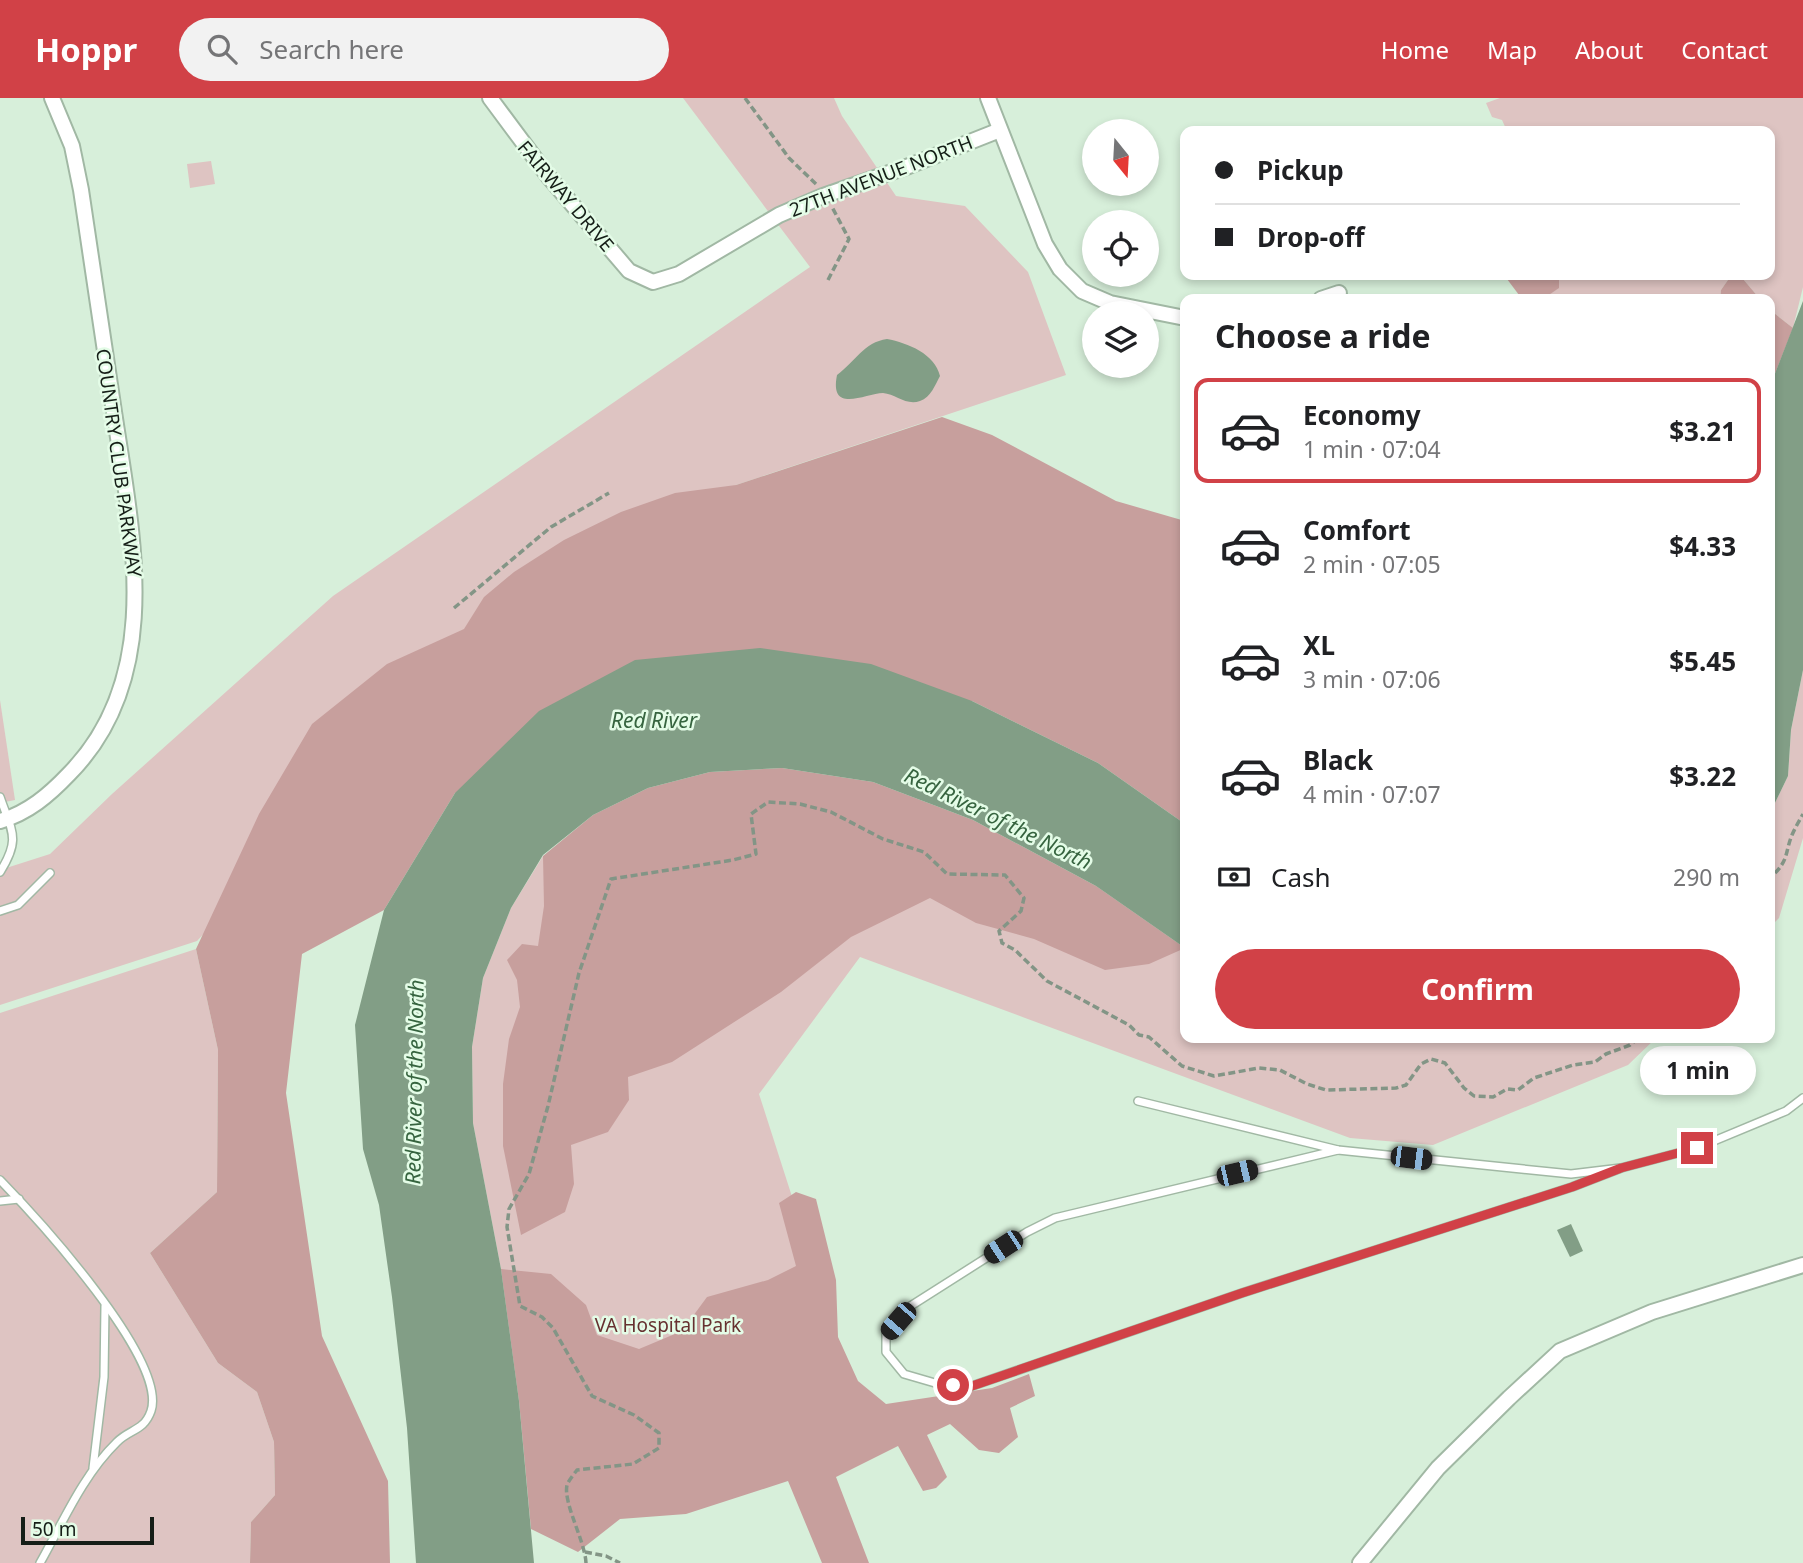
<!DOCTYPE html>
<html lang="en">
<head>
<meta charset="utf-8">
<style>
  body { margin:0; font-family:"Noto Sans",sans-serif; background:#f2f2f2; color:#202124; height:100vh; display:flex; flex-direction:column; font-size:26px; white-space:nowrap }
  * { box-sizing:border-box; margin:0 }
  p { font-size:23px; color:#757577 }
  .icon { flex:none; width:38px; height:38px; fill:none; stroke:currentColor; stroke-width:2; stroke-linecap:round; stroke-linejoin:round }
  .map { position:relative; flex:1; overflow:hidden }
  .details { position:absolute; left:1180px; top:196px; width:595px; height:749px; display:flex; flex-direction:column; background:#fff; border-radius:14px; box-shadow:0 4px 10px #0003 }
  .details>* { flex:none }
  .banner { position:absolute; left:1180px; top:28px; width:595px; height:154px; border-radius:14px; box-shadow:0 4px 10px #0003; display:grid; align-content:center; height:154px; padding:0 35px; background:#fff }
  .needle { width:46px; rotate:162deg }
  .tools { position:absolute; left:1082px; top:21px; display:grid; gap:14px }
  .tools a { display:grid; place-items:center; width:77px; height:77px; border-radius:50%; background:#fff; box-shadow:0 4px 10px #0003; font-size:35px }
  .scale { position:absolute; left:21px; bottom:18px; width:133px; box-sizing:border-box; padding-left:7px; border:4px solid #151e17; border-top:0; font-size:19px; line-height:24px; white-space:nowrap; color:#151e17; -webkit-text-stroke:5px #e4fce7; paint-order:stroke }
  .end { position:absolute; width:32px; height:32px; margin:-16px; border:9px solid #d14147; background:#fff; box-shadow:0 0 0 4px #fff }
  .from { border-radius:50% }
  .bubble { position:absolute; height:49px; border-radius:24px; background:#fff; box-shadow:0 4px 10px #0003; font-size:23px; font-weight:700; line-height:49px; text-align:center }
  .car { position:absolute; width:21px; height:42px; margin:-21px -10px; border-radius:9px; box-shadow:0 0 5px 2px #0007; background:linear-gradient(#222 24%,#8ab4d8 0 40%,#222 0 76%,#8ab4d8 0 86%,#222 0) }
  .banner b { display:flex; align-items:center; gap:24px; height:66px; font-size:26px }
  .banner b+b { border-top:2px solid #e0e0e0 }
  .banner i { width:18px; height:18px; background:#202124 }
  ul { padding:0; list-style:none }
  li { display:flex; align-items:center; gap:21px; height:105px; margin:0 14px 10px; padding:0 21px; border:4px solid transparent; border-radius:14px }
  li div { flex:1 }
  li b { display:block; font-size:26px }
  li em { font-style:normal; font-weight:700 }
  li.selected { border-color:#d14147 }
  li>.icon { width:63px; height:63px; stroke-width:1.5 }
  h2 { padding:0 35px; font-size:32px; line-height:84px }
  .pay { display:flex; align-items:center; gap:18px; height:77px; padding:0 35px; font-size:26px }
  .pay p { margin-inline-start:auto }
  .primary-button { display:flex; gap:14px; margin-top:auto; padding:14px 35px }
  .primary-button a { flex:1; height:80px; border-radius:42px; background:#d14147; color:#fff; font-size:28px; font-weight:700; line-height:80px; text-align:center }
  header { display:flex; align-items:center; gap:42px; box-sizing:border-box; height:98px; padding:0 35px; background:#d14147; color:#fff }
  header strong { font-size:33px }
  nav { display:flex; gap:38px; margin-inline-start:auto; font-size:24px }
  .search { width:490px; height:63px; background:#f2f2f2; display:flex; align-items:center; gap:18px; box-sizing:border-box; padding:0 24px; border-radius:38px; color:#757577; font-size:26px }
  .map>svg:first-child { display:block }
  .green { fill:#dec4c2 }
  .forest { fill:#c79f9d }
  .water { fill:#829e86 }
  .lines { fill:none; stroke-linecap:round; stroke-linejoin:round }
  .lane-casing { stroke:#a1b8a4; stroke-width:10 }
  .street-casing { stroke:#a1b8a4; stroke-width:18 }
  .path { stroke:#839586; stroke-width:3.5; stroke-dasharray:7 3.5; stroke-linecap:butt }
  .lane { stroke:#fff; stroke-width:7 }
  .street { stroke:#fff; stroke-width:14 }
  .route { stroke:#d14147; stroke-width:9 }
  .labels { text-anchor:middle; stroke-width:5; stroke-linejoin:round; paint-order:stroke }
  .street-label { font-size:19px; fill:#151e17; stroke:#e4fce7 }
  .park-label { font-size:19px; fill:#663130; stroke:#e4fce7 }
  .water-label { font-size:21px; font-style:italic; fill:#36643f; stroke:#e4fce7 }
</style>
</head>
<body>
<header>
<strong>Hoppr</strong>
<div class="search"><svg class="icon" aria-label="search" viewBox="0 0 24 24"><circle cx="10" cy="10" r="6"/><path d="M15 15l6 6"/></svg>Search here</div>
<nav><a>Home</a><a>Map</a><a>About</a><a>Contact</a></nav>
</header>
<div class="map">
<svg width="1803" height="1465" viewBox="0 0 1803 1465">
  <rect width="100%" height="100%" fill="#d7efda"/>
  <g class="green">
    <polygon points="683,0 834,0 842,18 896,98 965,108 1028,174 1066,277 736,387 487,532 197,843 0,907 0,772 50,756 112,696 333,498 810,169"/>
    <polygon points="1500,0 1803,0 1803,189 1793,230 1769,211 1769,201 1760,201 1743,181 1730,179 1721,192 1720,201 1543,201 1558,190 1559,177 1769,177 1769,33 1507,33 1502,22 1492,19 1486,5"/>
    <polygon points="211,63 215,86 190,90 187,66"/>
    <polygon points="1803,572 1803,740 1779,820 1769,830 1769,740 1772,711 1788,678 1791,632"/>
    <polygon points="0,602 15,702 0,705"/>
    <polygon points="543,758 1096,788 1185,850 1185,940 1363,940 1409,944 1424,940 1656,940 1628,967 1433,1047 1350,1040 860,859 759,996 867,1332 519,1303 501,1171 473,1025 472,949 483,880 511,810"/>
    <polygon points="196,851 218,952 217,1094 150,1155 218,1265 257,1294 274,1344 275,1397 251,1424 250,1465 0,1465 0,915"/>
  </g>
  <g class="forest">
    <polygon points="1504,177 1559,177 1559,190 1543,201 1522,201"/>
    <polygon points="1730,179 1743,181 1760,201 1720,201 1721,192"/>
    <polygon points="1769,211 1793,230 1769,291"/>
    <polygon points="942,319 992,337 1116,403 1185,423 1185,726 1098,665 972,603 455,695 384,812 302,856 286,995 322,1238 388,1383 390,1465 250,1465 251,1424 275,1397 274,1344 257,1294 218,1265 150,1155 217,1094 218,952 196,851 259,716 312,626 387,566 464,531 484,499 514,474 564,442 621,414 675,395 736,387"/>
    <polygon points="782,670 873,684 973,722 1096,788 1185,850 1149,866 1105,872 1034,841 976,825 930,800 851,839 781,894 672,964 628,979 629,1002 608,1034 571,1047 574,1086 565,1114 521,1137 503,1048 503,986 509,941 520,909 517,882 507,862 522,846 538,848 544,808 543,758 593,717 648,690 710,674"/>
    <polygon points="796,1094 816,1101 836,1182 838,1239 858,1283 886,1306 992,1290 1029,1276 1035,1298 1010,1310 1018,1339 999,1355 979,1352 950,1326 927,1337 947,1379 936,1390 923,1393 898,1348 836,1379 869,1465 822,1465 788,1383 686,1416 620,1421 578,1454 531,1431 519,1303 501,1171 551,1176 586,1207 597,1237 639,1251 682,1233 707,1199 768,1182 796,1168 779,1105"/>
  </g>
  <g class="water">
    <polygon points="1803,203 1803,572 1791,632 1788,678 1772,711 1769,740 1769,291"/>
    <path d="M887,241c21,4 48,15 53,37 -5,9 -9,21 -20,25 -14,5 -24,-7 -37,-8 -17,0 -54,22 -46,-18 18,-13 27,-33 50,-36z"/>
    <polygon points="760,550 871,566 972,603 1098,665 1185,726 1185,850 1096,788 973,722 873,684 782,670 710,674 648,690 593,717 543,757 511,810 483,880 472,949 473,1025 501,1171 519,1303 534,1465 416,1465 407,1330 392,1199 379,1107 363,1051 355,927 384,812 455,695 539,613 635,562"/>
    <polygon points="1571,1126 1583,1153 1570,1159 1557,1132"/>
  </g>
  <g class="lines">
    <defs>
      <g id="lane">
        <path d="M0,699c12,35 21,42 0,75"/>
        <polyline points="0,813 18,807 50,775"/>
        <polyline points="1138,1003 1338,1052 1571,1076 1621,1070 1697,1050 1786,1013 1803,1000"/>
        <polyline points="1338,1052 1055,1120 1027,1134 909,1209 886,1236 886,1254 904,1276 935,1285 972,1288 1242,1195 1572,1089 1621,1070"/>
        <path d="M0,1082c36,37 168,180 151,231 -7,20 -21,18 -34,31 -34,33 -54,80 -77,121"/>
        <polyline points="0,1103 19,1101"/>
        <polyline points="93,1370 104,1279 105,1208"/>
      </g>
      <g id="street">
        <polyline points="490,0 548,78 629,173 653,184 679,176 779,117 823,98 909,68 1000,32"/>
        <polyline points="988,0 1045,146 1060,171 1082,193 1110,205 1185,220"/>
        <polyline points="1321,201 1339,195"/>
        <path d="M0,723c28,-8 49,-26 69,-47 98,-99 62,-246 44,-369 -11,-72 -21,-144 -32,-215l-9,-44 -20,-48"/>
        <polyline points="1360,1465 1438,1370 1509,1300 1560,1253 1652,1214 1803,1167"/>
      </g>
    </defs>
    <use href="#lane" class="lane-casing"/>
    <use href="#street" class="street-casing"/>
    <g class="path">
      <polyline points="745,0 789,60 816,86"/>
      <polyline points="828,182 849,141 832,109"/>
      <polyline points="454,510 551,429 609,395"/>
      <path d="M1769,816l4,-23v-16c16,-15 12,-23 19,-40 3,-7 7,-14 11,-21"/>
      <polyline points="585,1454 606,1458 620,1465"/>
      <path d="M586,1465c-1,-22 -23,-60 -19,-78 2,-5 7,-11 10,-15l56,-6 26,-16v-15l-25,-18 -42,-19 -39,-68 -11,-11 -22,-11 -13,-79 2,-18 20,-35 19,-68 31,-133 32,-94 122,-19 23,-6 -5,-40 17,-12 32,2 31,8 52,27 41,13 23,22 58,1 19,23 -3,13 -22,20 3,12 13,7 32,31 82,44 10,10 10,2 33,29 32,10 45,-8 21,2 27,14 19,6 70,-2 10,-3 15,-21 10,-5 14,4 19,25 10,8 19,1 14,-8 11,1 16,-12 39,-13 22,-3 11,-8 24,-9 8,-7"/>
    </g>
    <use href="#lane" class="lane"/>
    <use href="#street" class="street"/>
  </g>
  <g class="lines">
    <polyline class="route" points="953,1287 972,1288 1242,1195 1572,1089 1621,1070 1697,1050"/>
  </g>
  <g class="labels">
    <g class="street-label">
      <text transform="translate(881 78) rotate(-21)" y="7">27TH AVENUE NORTH</text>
      <text transform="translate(566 98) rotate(50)" y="7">FAIRWAY DRIVE</text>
      <text transform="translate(119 365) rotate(82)" y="7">COUNTRY CLUB PARKWAY</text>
    </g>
    <g class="park-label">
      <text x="668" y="1234">VA Hospital Park</text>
    </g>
    <g class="water-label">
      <text x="654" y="630">Red River</text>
      <text transform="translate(998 721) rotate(26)" y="7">Red River of the North</text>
      <text transform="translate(415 984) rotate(-89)" y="7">Red River of the North</text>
    </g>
  </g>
</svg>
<div class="tools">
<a><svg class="needle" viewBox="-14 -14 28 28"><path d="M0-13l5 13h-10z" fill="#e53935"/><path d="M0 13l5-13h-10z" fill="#757577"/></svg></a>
<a><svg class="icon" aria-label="locate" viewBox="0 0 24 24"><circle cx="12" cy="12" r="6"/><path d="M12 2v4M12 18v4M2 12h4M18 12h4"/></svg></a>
<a><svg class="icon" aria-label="layers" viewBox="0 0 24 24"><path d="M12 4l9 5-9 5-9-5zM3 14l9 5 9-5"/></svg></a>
</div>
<div class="scale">50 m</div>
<i class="end from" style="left:953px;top:1287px"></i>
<i class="end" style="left:1697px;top:1050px"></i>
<div class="bubble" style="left:1640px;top:948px;width:116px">1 min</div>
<i class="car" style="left:1411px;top:1060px;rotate:97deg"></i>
<i class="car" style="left:1237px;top:1075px;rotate:77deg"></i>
<i class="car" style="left:1003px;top:1149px;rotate:237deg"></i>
<i class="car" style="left:898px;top:1223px;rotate:221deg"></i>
<div class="banner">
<b><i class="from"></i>Pickup</b>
<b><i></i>Drop-off</b>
</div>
<section class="details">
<h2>Choose a ride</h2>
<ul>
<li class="selected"><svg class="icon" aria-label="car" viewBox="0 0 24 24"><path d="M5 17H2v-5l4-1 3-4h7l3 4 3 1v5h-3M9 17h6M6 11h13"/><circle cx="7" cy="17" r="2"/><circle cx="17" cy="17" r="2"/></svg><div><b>Economy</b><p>1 min · 07:04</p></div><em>$3.21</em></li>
<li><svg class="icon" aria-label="car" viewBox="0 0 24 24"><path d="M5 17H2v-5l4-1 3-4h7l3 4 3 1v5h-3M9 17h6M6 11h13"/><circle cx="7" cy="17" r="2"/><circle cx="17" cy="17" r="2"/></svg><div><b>Comfort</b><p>2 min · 07:05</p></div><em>$4.33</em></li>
<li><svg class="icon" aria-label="car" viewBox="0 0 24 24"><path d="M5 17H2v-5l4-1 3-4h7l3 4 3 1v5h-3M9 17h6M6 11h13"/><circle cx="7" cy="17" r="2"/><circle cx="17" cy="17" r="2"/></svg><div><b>XL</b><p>3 min · 07:06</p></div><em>$5.45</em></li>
<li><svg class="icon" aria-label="car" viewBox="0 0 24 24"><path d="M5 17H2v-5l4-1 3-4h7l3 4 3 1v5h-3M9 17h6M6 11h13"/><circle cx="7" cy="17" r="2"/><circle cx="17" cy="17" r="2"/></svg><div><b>Black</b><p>4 min · 07:07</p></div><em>$3.22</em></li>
</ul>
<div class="pay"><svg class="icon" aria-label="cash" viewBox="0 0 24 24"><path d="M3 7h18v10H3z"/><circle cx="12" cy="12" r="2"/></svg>Cash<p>290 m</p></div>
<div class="primary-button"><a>Confirm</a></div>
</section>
</div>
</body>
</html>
